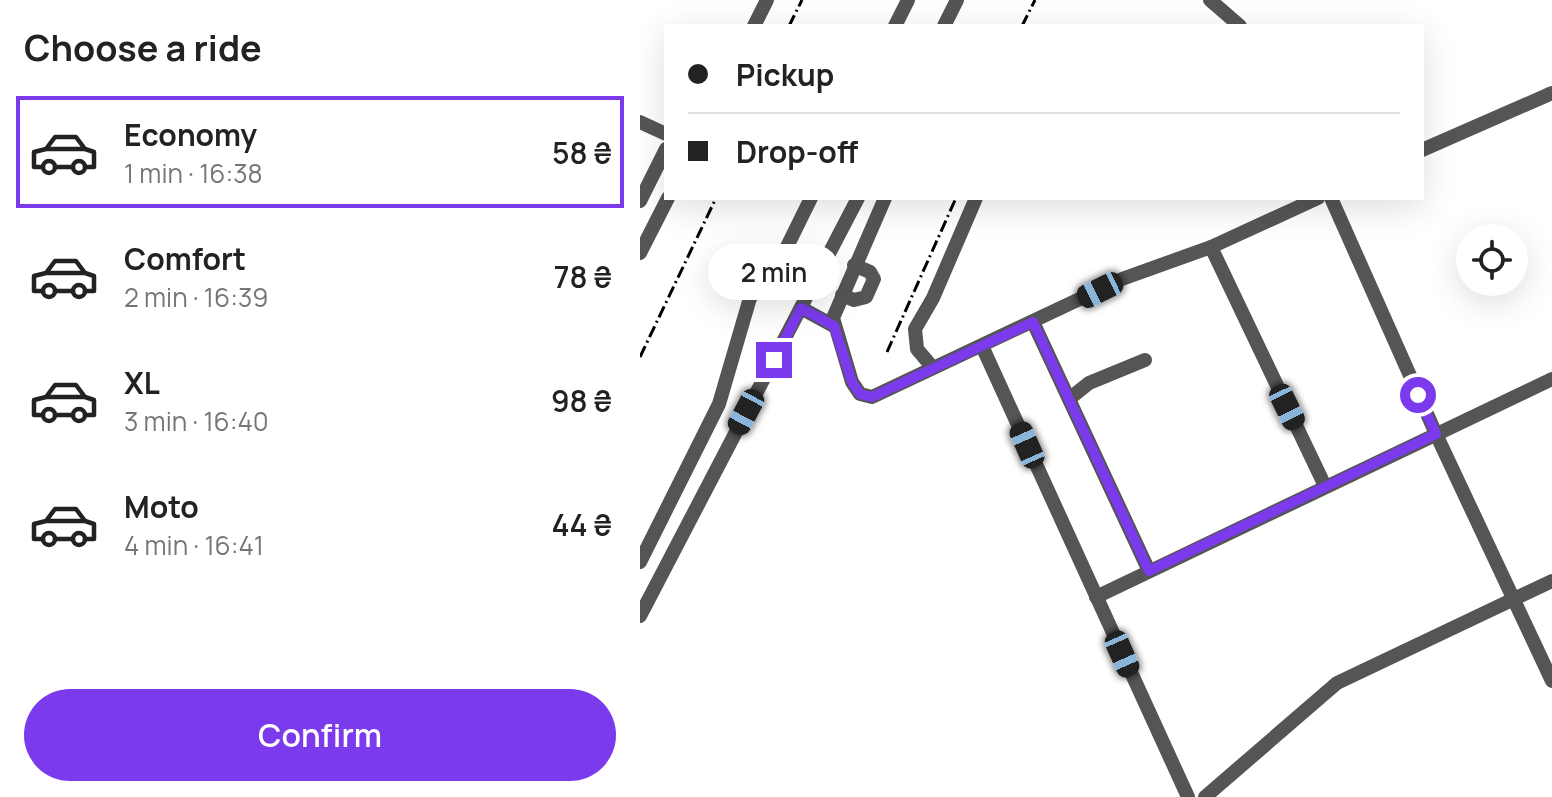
<!DOCTYPE html>
<html lang="en">
<head>
<meta charset="utf-8">
<style>
  body { margin:0; font-family:Manrope,sans-serif; background:#f2f2f2; color:#222; height:100vh; display:flex; flex-direction:column; font-size:30px; white-space:nowrap }
  * { box-sizing:border-box; margin:0 }
  p { font-size:26px; color:#767676 }
  .icon { flex:none; width:44px; height:44px; fill:none; stroke:currentColor; stroke-width:2; stroke-linecap:round; stroke-linejoin:round }
  .map { position:relative; flex:1; overflow:hidden }
  .side { display:flex; flex-direction:column; background:#fff; width:640px }
  .side>* { flex:none }
  .top-card { position:absolute; left:24px; top:24px; width:760px; height:176px; border-radius:0px; box-shadow:0 8px 32px #0002; display:grid; align-content:center; height:176px; padding:0 24px; background:#fff }
  .fabs { position:absolute; left:816px; top:224px; display:grid; gap:16px }
  .fabs a { display:grid; place-items:center; width:72px; height:72px; border-radius:50%; background:#fff; box-shadow:0 8px 32px #0002; font-size:40px }
  .end { position:absolute; width:36px; height:36px; margin:-18px; border:10px solid #7c3aed; background:#fff; box-shadow:0 0 0 4px #fff }
  .from { border-radius:50% }
  .bubble { position:absolute; height:56px; border-radius:28px; background:#fff; box-shadow:0 8px 32px #0002; font-size:26px; font-weight:600; line-height:56px; text-align:center }
  .car { position:absolute; width:24px; height:48px; margin:-24px -12px; border-radius:10px; box-shadow:0 0 6px 2px #0007; background:linear-gradient(#222 24%,#8ab4d8 0 40%,#222 0 76%,#8ab4d8 0 86%,#222 0) }
  .top-card b { display:flex; align-items:center; gap:28px; height:76px; font-size:30px }
  .top-card b+b { border-top:2px solid #e0e0e0 }
  .top-card i { width:20px; height:20px; background:#222 }
  ul { padding:0; list-style:none }
  li { display:flex; align-items:center; gap:24px; height:112px; margin:0 16px 12px; padding:0 8px; border:4px solid transparent; border-radius:0px }
  li div { flex:1 }
  li b { display:block; font-size:30px }
  li em { font-style:normal; font-weight:600 }
  li.current { border-color:#7c3aed }
  li>.icon { width:72px; height:72px; stroke-width:1.5 }
  h2 { padding:0 24px; font-size:36px; line-height:96px }
  .primary-button { display:flex; gap:16px; margin-top:auto; padding:16px 24px }
  .primary-button a { flex:1; height:92px; border-radius:48px; background:#7c3aed; color:#fff; font-size:32px; font-weight:600; line-height:92px; text-align:center }
  main { display:flex; flex:1; min-height:0 }
  .map>svg:first-child { display:block }
  .lines { fill:none; stroke-linecap:round; stroke-linejoin:round }
  .minor { stroke:#555; stroke-width:14 }
  .rail { stroke:#000; stroke-width:3; stroke-dasharray:12 4 2 4; stroke-linecap:butt }
  .route { stroke:#7c3aed; stroke-width:10 }
</style>
</head>
<body>
<main>
<section class="side">
<h2>Choose a ride</h2>
<ul>
<li class="current"><svg class="icon" aria-label="car" viewBox="0 0 24 24"><path d="M5 17H2v-5l4-1 3-4h7l3 4 3 1v5h-3M9 17h6M6 11h13"/><circle cx="7" cy="17" r="2"/><circle cx="17" cy="17" r="2"/></svg><div><b>Economy</b><p>1 min · 16:38</p></div><em>58 ₴</em></li>
<li><svg class="icon" aria-label="car" viewBox="0 0 24 24"><path d="M5 17H2v-5l4-1 3-4h7l3 4 3 1v5h-3M9 17h6M6 11h13"/><circle cx="7" cy="17" r="2"/><circle cx="17" cy="17" r="2"/></svg><div><b>Comfort</b><p>2 min · 16:39</p></div><em>78 ₴</em></li>
<li><svg class="icon" aria-label="car" viewBox="0 0 24 24"><path d="M5 17H2v-5l4-1 3-4h7l3 4 3 1v5h-3M9 17h6M6 11h13"/><circle cx="7" cy="17" r="2"/><circle cx="17" cy="17" r="2"/></svg><div><b>XL</b><p>3 min · 16:40</p></div><em>98 ₴</em></li>
<li><svg class="icon" aria-label="car" viewBox="0 0 24 24"><path d="M5 17H2v-5l4-1 3-4h7l3 4 3 1v5h-3M9 17h6M6 11h13"/><circle cx="7" cy="17" r="2"/><circle cx="17" cy="17" r="2"/></svg><div><b>Moto</b><p>4 min · 16:41</p></div><em>44 ₴</em></li>
</ul>
<div class="primary-button"><a>Confirm</a></div>
</section>
<div class="map">
<svg width="912" height="797" viewBox="0 0 912 797">
  <rect width="100%" height="100%" fill="#fff"/>
  <g class="lines">
    <g class="minor">
      <polyline points="570,0 600,26"/>
      <polyline points="114,26 127,0"/>
      <polyline points="255,26 268,0"/>
      <polyline points="304,26 317,0"/>
      <polyline points="0,122 26,134"/>
      <polyline points="782,150 912,93"/>
      <polyline points="245,198 193,318 212,382 220,394 232,397 482,279 571,247 678,198"/>
      <polyline points="691,198 796,434 912,681"/>
      <polyline points="0,201 26,149"/>
      <polyline points="571,247 685,486"/>
      <polyline points="0,253 28,198"/>
      <polyline points="202,295 214,300 226,297 234,279 230,272 214,265"/>
      <polyline points="161,308 194,326"/>
      <polyline points="393,322 509,571"/>
      <polyline points="342,346 548,797"/>
      <polyline points="293,368 277,349 275,329 293,298 336,198"/>
      <polyline points="429,399 449,383 505,360"/>
      <polyline points="0,562 79,404 110,298 137,267 171,198"/>
      <polyline points="456,597 912,379"/>
      <polyline points="0,616 218,198"/>
      <polyline points="565,797 697,683 912,581"/>
    </g>
    <g class="rail">
      <polyline points="149,26 162,0"/>
      <polyline points="382,26 395,0"/>
      <polyline points="247,352 316,198"/>
      <polyline points="0,357 76,198"/>
    </g>
  </g>
  <g class="lines">
    <polyline class="route" points="134,360 161,308 194,326 212,382 220,394 232,397 393,322 509,571 796,434 778,395"/>
  </g>
</svg>
<div class="fabs">
<a><svg class="icon" aria-label="locate" viewBox="0 0 24 24"><circle cx="12" cy="12" r="6"/><path d="M12 2v4M12 18v4M2 12h4M18 12h4"/></svg></a>
</div>
<i class="end from" style="left:778px;top:395px"></i>
<i class="end" style="left:134px;top:360px"></i>
<div class="bubble" style="left:68px;top:244px;width:132px">2 min</div>
<i class="car" style="left:460px;top:290px;rotate:244deg"></i>
<i class="car" style="left:647px;top:407px;rotate:154deg"></i>
<i class="car" style="left:106px;top:412px;rotate:208deg"></i>
<i class="car" style="left:387px;top:445px;rotate:336deg"></i>
<i class="car" style="left:482px;top:654px;rotate:156deg"></i>
<div class="top-card">
<b><i class="from"></i>Pickup</b>
<b><i></i>Drop-off</b>
</div>
</div>
</main>
</body>
</html>
